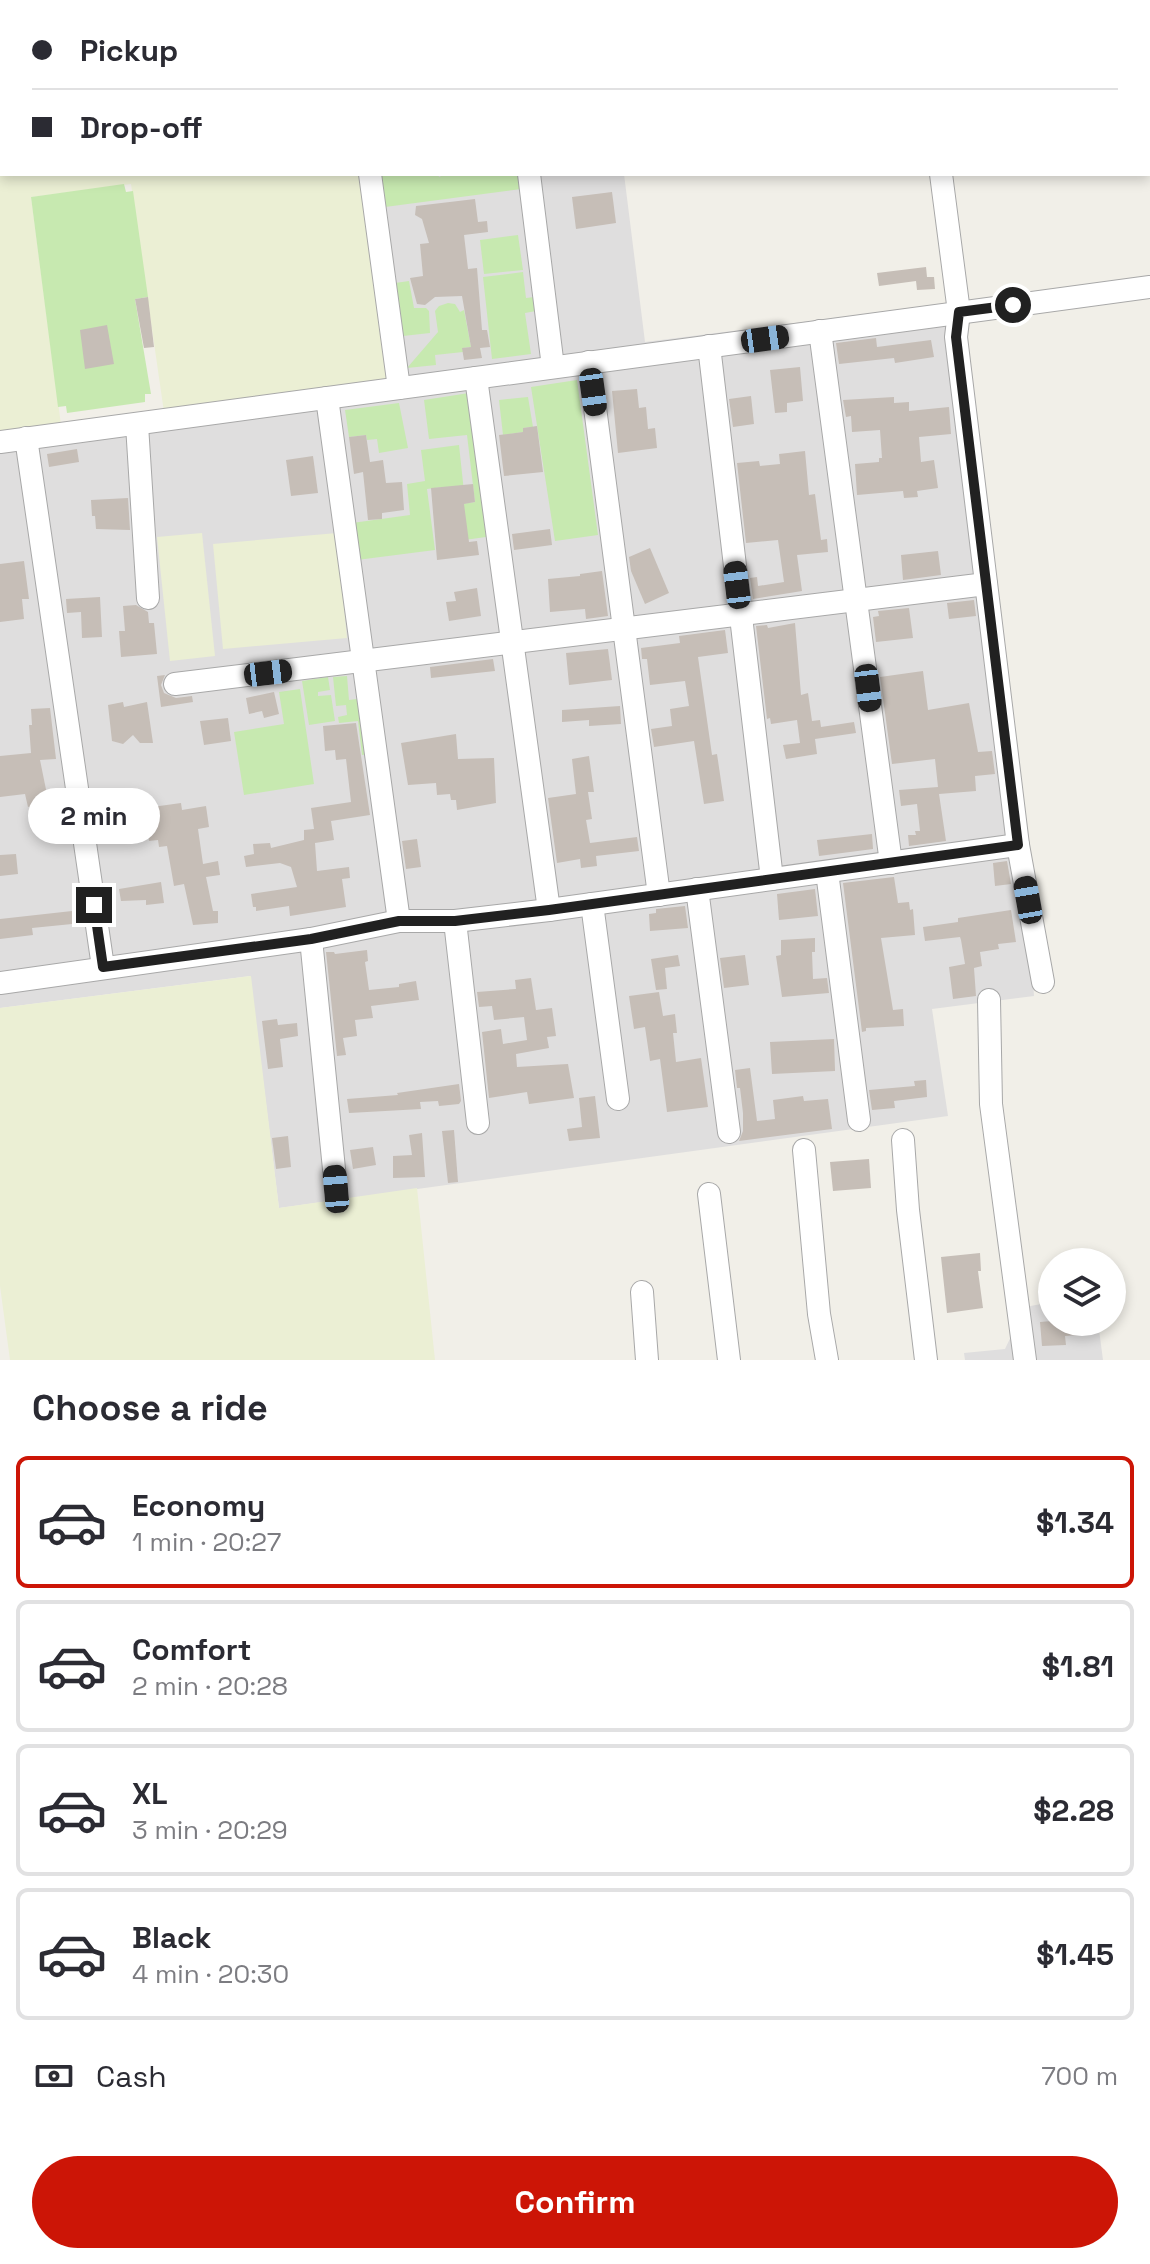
<!DOCTYPE html>
<html lang="en">
<head>
<meta charset="utf-8">
<style>
  body { margin:0; font-family:"Space Grotesk",sans-serif; background:#f7f7f7; color:#2b2b33; height:100vh; display:flex; flex-direction:column; font-size:30px; white-space:nowrap }
  * { box-sizing:border-box; margin:0 }
  p { font-size:26px; color:#7c7c81 }
  .icon { flex:none; width:44px; height:44px; fill:none; stroke:currentColor; stroke-width:2; stroke-linecap:round; stroke-linejoin:round }
  .map { position:relative; height:1360px; overflow:hidden }
  .panel { display:flex; flex-direction:column; background:#fff; flex:1 }
  .panel>* { flex:none }
  .guide { position:absolute; left:0px; top:0px; width:1150px; height:176px; box-shadow:0 4px 12px #0003; display:grid; align-content:center; height:176px; padding:0 32px; background:#fff }
  .buttons { position:absolute; left:1038px; top:1248px; display:grid; gap:16px }
  .buttons a { display:grid; place-items:center; width:88px; height:88px; border-radius:50%; background:#fff; box-shadow:0 4px 12px #0003; font-size:40px }
  .end { position:absolute; width:36px; height:36px; margin:-18px; border:10px solid #212121; background:#fff; box-shadow:0 0 0 4px #fff }
  .from { border-radius:50% }
  .bubble { position:absolute; height:56px; border-radius:28px; background:#fff; box-shadow:0 4px 12px #0003; font-size:26px; font-weight:700; line-height:56px; text-align:center }
  .car { position:absolute; width:24px; height:48px; margin:-24px -12px; border-radius:10px; box-shadow:0 0 6px 2px #0007; background:linear-gradient(#222 24%,#8ab4d8 0 40%,#222 0 76%,#8ab4d8 0 86%,#222 0) }
  .guide b { display:flex; align-items:center; gap:28px; height:76px; font-size:30px }
  .guide b+b { border-top:2px solid #e1e1e2 }
  .guide i { width:20px; height:20px; background:#2b2b33 }
  ul { padding:0; list-style:none }
  li { display:flex; align-items:center; gap:24px; height:132px; margin:0 16px 12px; padding:0 16px; border:4px solid #e1e1e2; border-radius:12px }
  li div { flex:1 }
  li b { display:block; font-size:30px }
  li em { font-style:normal; font-weight:700 }
  li.on { border-color:#cc1506 }
  li>.icon { width:72px; height:72px; stroke-width:1.5 }
  h2 { padding:0 32px; font-size:36px; line-height:96px }
  .pay { display:flex; align-items:center; gap:20px; height:88px; padding:0 32px; font-size:30px }
  .pay p { margin-inline-start:auto }
  .button { display:flex; gap:16px; margin-top:auto; padding:16px 32px }
  .button a { flex:1; height:92px; border-radius:48px; background:#cc1506; color:#fff; font-size:32px; font-weight:700; line-height:92px; text-align:center }
  .map>svg:first-child { display:block }
  .residential { fill:#dfdede }
  .farmland { fill:#ebefd4 }
  .grass { fill:#c7e9b0 }
  .building { fill:#c6beb7 }
  .lines { fill:none; stroke-linecap:round; stroke-linejoin:round }
  .minor-casing { stroke:#a8a8a8; stroke-width:24 }
  .minor { stroke:#fff; stroke-width:22 }
  .route { stroke:#212121; stroke-width:10 }
</style>
</head>
<body>
<div class="map">
<svg width="1150" height="1360" viewBox="0 0 1150 1360">
  <rect width="100%" height="100%" fill="#f1efe8"/>
  <g class="residential">
    <polygon points="0,0 602,0 602,2 2,2 0,163"/>
    <polygon points="360,174 624,174 645,342 952,303 1023,821 1034,996 932,1009 948,1116 279,1208 250,976 0,1008 0,433 389,382"/>
    <polygon points="1052,1302 1052,1322 1098,1322 1103,1360 965,1360 964,1353 1005,1349 1025,1307"/>
  </g>
  <g class="farmland">
    <polygon points="0,163 2,163 2,174 360,174 390,382 164,412 131,184 31,197 61,425 0,433"/>
    <polygon points="202,533 215,656 170,661 157,537"/>
    <polygon points="337,533 347,638 223,649 213,544"/>
    <polygon points="251,976 279,1208 417,1188 435,1360 10,1360 0,1286 0,1008"/>
  </g>
  <g class="grass">
    <polygon points="381,174 438,174 439,177 446,174 519,174 521,189 385,207"/>
    <polygon points="124,184 126,192 133,191 148,297 135,299 151,394 145,394 145,402 67,413 66,406 58,407 31,197"/>
    <polygon points="518,235 523,270 484,274 480,240"/>
    <polygon points="523,272 526,298 534,297 536,311 525,313 531,354 492,359 483,277"/>
    <polygon points="409,281 414,308 426,308 429,311 430,333 403,336 395,283"/>
    <polygon points="448,303 455,304 460,312 464,310 471,347 463,348 463,352 435,355 436,365 407,368 438,332 435,311 439,306"/>
    <polygon points="577,380 598,535 555,541 531,387"/>
    <polygon points="469,393 486,537 450,542 462,504 475,502 467,435 429,439 424,400"/>
    <polygon points="528,397 533,427 523,428 523,432 503,435 499,400"/>
    <polygon points="399,403 408,448 379,453 377,439 367,440 366,435 349,437 345,410"/>
    <polygon points="459,445 464,492 443,487 427,489 435,550 357,560 352,523 410,515 407,484 425,481 421,450"/>
    <polygon points="347,676 349,700 364,698 370,754 362,755 358,721 339,723 338,717 347,715 346,705 336,706 333,677"/>
    <polygon points="328,677 330,690 318,692 318,696 331,695 335,721 309,725 302,681"/>
    <polygon points="300,689 314,784 244,795 234,732 284,724 279,692"/>
  </g>
  <g class="building">
    <polygon points="612,192 616,223 576,229 572,197"/>
    <polygon points="475,199 478,222 487,221 488,232 464,235 468,269 477,268 482,330 487,330 490,347 480,348 482,358 464,360 462,348 471,347 462,296 435,297 425,305 417,304 410,278 423,276 420,244 429,243 422,219 415,215 416,206"/>
    <polygon points="926,267 927,277 934,277 935,289 917,290 916,281 879,286 877,273"/>
    <polygon points="148,297 154,347 144,348 135,299"/>
    <polygon points="107,325 114,364 85,369 80,330"/>
    <polygon points="876,338 877,347 931,340 934,357 895,363 894,358 839,364 836,343"/>
    <polygon points="800,367 803,401 787,403 787,412 775,413 770,370"/>
    <polygon points="637,389 639,408 646,407 648,429 655,428 657,448 618,453 612,391"/>
    <polygon points="751,396 754,424 733,427 729,399"/>
    <polygon points="894,397 894,403 909,402 909,411 949,407 951,434 919,437 921,462 934,460 938,488 917,491 918,497 904,498 903,491 857,495 855,464 879,462 879,458 882,458 880,430 852,432 851,416 846,417 843,400"/>
    <polygon points="537,426 543,472 504,476 499,435 523,432 523,428"/>
    <polygon points="366,435 370,462 383,460 386,483 402,482 404,510 382,513 382,519 368,520 363,472 354,474 349,437"/>
    <polygon points="77,449 79,462 49,467 47,454"/>
    <polygon points="805,451 809,495 815,494 821,540 827,539 828,552 797,555 802,591 753,599 750,578 757,577 758,586 784,582 778,540 746,543 737,463 759,461 760,466 780,464 779,454"/>
    <polygon points="313,456 318,493 291,496 286,460"/>
    <polygon points="473,484 475,502 464,504 469,542 477,541 479,555 437,560 431,488"/>
    <polygon points="128,498 130,530 96,529 95,516 92,516 91,500"/>
    <polygon points="550,529 552,545 514,550 512,534"/>
    <polygon points="650,548 669,593 645,604 631,571 629,557"/>
    <polygon points="938,551 941,575 903,580 901,555"/>
    <polygon points="24,561 29,599 22,599 24,619 0,622 0,564"/>
    <polygon points="602,571 608,616 586,619 585,609 550,612 548,579 580,576 580,574"/>
    <polygon points="477,588 481,616 449,621 446,602 456,601 454,592"/>
    <polygon points="100,597 102,637 82,638 81,612 67,613 66,599"/>
    <polygon points="974,600 976,616 949,619 947,603"/>
    <polygon points="136,605 148,612 149,623 154,623 157,654 121,657 119,631 125,631 123,606"/>
    <polygon points="909,608 913,638 876,642 873,617 879,616 878,611"/>
    <polygon points="795,623 801,695 808,693 812,721 820,720 821,727 854,722 856,733 815,739 817,754 786,759 783,745 800,743 797,720 771,724 770,718 767,719 756,626 767,625 768,628"/>
    <polygon points="725,630 728,653 698,657 712,755 717,754 724,801 704,804 694,741 654,747 651,729 672,726 670,709 689,706 685,681 650,685 647,659 642,659 641,648 680,643 679,636"/>
    <polygon points="608,649 612,680 569,685 566,653"/>
    <polygon points="493,659 495,671 431,678 430,667"/>
    <polygon points="923,671 928,710 969,703 978,752 992,751 995,774 975,776 976,791 939,794 946,841 909,846 908,835 916,835 915,831 920,831 917,804 901,806 899,790 938,787 935,759 892,764 880,677"/>
    <polygon points="165,675 161,685 164,693 176,698 192,696 193,702 161,707 157,676"/>
    <polygon points="274,692 279,714 264,718 262,711 249,714 246,698"/>
    <polygon points="123,702 124,707 147,702 153,743 140,743 133,735 123,744 112,741 108,705"/>
    <polygon points="620,706 621,724 589,726 589,720 562,722 562,710"/>
    <polygon points="50,708 56,759 40,760 53,824 34,825 32,806 28,807 25,794 0,797 0,756 31,753 29,725 32,725 31,709"/>
    <polygon points="228,718 231,741 204,745 200,721"/>
    <polygon points="356,723 370,815 331,821 334,840 315,843 317,871 349,867 350,878 342,879 346,907 290,916 289,906 256,911 256,907 253,907 251,894 297,887 291,867 280,863 246,867 244,856 254,854 253,844 270,843 271,848 304,840 304,830 314,829 311,808 351,802 346,759 336,760 335,750 325,751 323,726"/>
    <polygon points="456,734 458,759 494,758 496,803 457,810 456,800 451,800 450,794 437,795 436,783 408,785 401,743"/>
    <polygon points="589,756 594,792 588,792 592,819 586,820 590,843 637,837 639,851 596,856 597,866 581,868 580,859 557,863 548,798 576,794 572,759"/>
    <polygon points="181,803 182,810 206,806 209,827 198,829 203,864 218,861 220,875 206,877 213,911 218,911 218,923 193,925 184,884 174,886 167,846 159,847 158,840 149,841 145,808"/>
    <polygon points="872,834 873,849 819,856 817,840"/>
    <polygon points="417,839 421,867 406,869 402,841"/>
    <polygon points="16,854 18,874 0,876 0,855"/>
    <polygon points="1007,861 1011,884 995,886 993,863"/>
    <polygon points="894,877 898,903 909,902 910,910 913,909 915,935 881,938 893,1010 903,1009 904,1026 866,1028 866,1031 862,1032 843,883"/>
    <polygon points="161,882 164,903 146,905 146,900 121,901 119,889"/>
    <polygon points="815,889 818,916 779,920 777,894"/>
    <polygon points="685,906 688,928 650,931 649,914 656,913 656,909"/>
    <polygon points="81,910 82,923 32,928 33,935 0,939 0,919"/>
    <polygon points="1011,910 1016,942 998,944 999,949 980,952 982,966 974,968 976,996 953,999 949,967 965,964 961,940 960,937 925,941 923,927 958,922 958,918"/>
    <polygon points="815,938 815,952 812,952 813,979 827,978 829,993 782,997 776,956 781,955 781,940"/>
    <polygon points="367,950 368,961 365,962 369,990 399,987 399,984 416,981 419,1000 371,1006 373,1018 355,1020 357,1036 343,1038 346,1055 337,1056 326,952 334,952 335,954"/>
    <polygon points="678,955 680,966 665,968 667,989 656,990 651,959"/>
    <polygon points="745,955 749,985 724,988 720,958"/>
    <polygon points="531,978 536,1010 552,1008 556,1036 547,1037 549,1048 516,1054 517,1067 568,1064 574,1098 529,1104 527,1092 489,1098 482,1032 501,1029 503,1044 527,1040 524,1017 494,1020 492,1006 479,1007 477,992 516,989 515,980"/>
    <polygon points="659,992 663,1016 675,1014 677,1033 673,1033 676,1062 701,1058 708,1107 667,1112 660,1059 650,1061 645,1027 634,1029 629,996"/>
    <polygon points="277,1019 278,1025 297,1023 298,1036 280,1039 283,1067 268,1069 262,1021"/>
    <polygon points="834,1039 835,1071 772,1074 770,1042"/>
    <polygon points="750,1068 757,1121 775,1119 773,1100 803,1096 804,1101 828,1099 832,1129 739,1141 743,1131 743,1113 740,1088 737,1088 735,1070"/>
    <polygon points="926,1080 927,1097 894,1101 895,1108 872,1110 869,1090 915,1086 914,1081"/>
    <polygon points="459,1084 461,1101 459,1104 439,1106 438,1101 420,1102 421,1109 349,1113 347,1099 398,1095 397,1093"/>
    <polygon points="595,1096 600,1138 569,1141 567,1129 582,1127 579,1098"/>
    <polygon points="454,1130 458,1182 448,1183 442,1131"/>
    <polygon points="422,1133 425,1177 393,1178 393,1156 412,1155 409,1135"/>
    <polygon points="288,1136 291,1167 276,1169 272,1138"/>
    <polygon points="373,1147 376,1165 353,1169 350,1150"/>
    <polygon points="869,1159 871,1188 833,1191 830,1162"/>
    <polygon points="980,1253 981,1271 978,1271 983,1308 947,1313 941,1257"/>
    <polygon points="1052,1321 1077,1322 1078,1335 1065,1336 1066,1345 1042,1346 1040,1322"/>
  </g>
  <g class="lines">
    <defs>
      <g id="minor">
        <polyline points="920,0 920,2"/>
        <polyline points="0,100 2,100"/>
        <polyline points="370,174 399,388"/>
        <polyline points="529,174 553,367"/>
        <polyline points="941,174 959,312 956,337 1018,845 1043,982"/>
        <polyline points="820,331 891,863"/>
        <polyline points="709,346 772,879"/>
        <polyline points="589,362 659,895"/>
        <polyline points="476,378 549,910"/>
        <polyline points="327,398 399,921"/>
        <polyline points="137,425 148,598"/>
        <polyline points="26,438 103,967"/>
        <polyline points="0,442 1150,287"/>
        <polyline points="175,684 986,584"/>
        <polyline points="827,872 859,1120"/>
        <polyline points="697,889 729,1132"/>
        <polyline points="592,904 618,1099"/>
        <polyline points="455,921 478,1123"/>
        <polyline points="311,939 336,1189"/>
        <polyline points="0,983 311,939 399,921 455,921 549,910 1018,845"/>
        <polyline points="989,1000 991,1104 1025,1360"/>
        <polyline points="903,1140 908,1210 926,1360"/>
        <polyline points="804,1150 819,1314 827,1360"/>
        <polyline points="709,1194 729,1360"/>
        <polyline points="642,1292 647,1360"/>
      </g>
    </defs>
    <use href="#minor" class="minor-casing"/>
    <use href="#minor" class="minor"/>
  </g>
  <g class="lines">
    <polyline class="route" points="94,905 103,967 311,939 399,921 455,921 549,910 1018,845 956,337 959,312 1013,305"/>
  </g>
</svg>
<div class="buttons">
<a><svg class="icon" aria-label="layers" viewBox="0 0 24 24"><path d="M12 4l9 5-9 5-9-5zM3 14l9 5 9-5"/></svg></a>
</div>
<i class="end from" style="left:1013px;top:305px"></i>
<i class="end" style="left:94px;top:905px"></i>
<div class="bubble" style="left:28px;top:788px;width:132px">2 min</div>
<i class="car" style="left:765px;top:339px;rotate:82deg"></i>
<i class="car" style="left:593px;top:392px;rotate:172deg"></i>
<i class="car" style="left:737px;top:585px;rotate:353deg"></i>
<i class="car" style="left:268px;top:673px;rotate:83deg"></i>
<i class="car" style="left:868px;top:688px;rotate:173deg"></i>
<i class="car" style="left:1028px;top:900px;rotate:350deg"></i>
<i class="car" style="left:336px;top:1189px;rotate:355deg"></i>
<div class="guide">
<b><i class="from"></i>Pickup</b>
<b><i></i>Drop-off</b>
</div>
</div>
<section class="panel">
<h2>Choose a ride</h2>
<ul>
<li class="on"><svg class="icon" aria-label="car" viewBox="0 0 24 24"><path d="M5 17H2v-5l4-1 3-4h7l3 4 3 1v5h-3M9 17h6M6 11h13"/><circle cx="7" cy="17" r="2"/><circle cx="17" cy="17" r="2"/></svg><div><b>Economy</b><p>1 min · 20:27</p></div><em>$1.34</em></li>
<li><svg class="icon" aria-label="car" viewBox="0 0 24 24"><path d="M5 17H2v-5l4-1 3-4h7l3 4 3 1v5h-3M9 17h6M6 11h13"/><circle cx="7" cy="17" r="2"/><circle cx="17" cy="17" r="2"/></svg><div><b>Comfort</b><p>2 min · 20:28</p></div><em>$1.81</em></li>
<li><svg class="icon" aria-label="car" viewBox="0 0 24 24"><path d="M5 17H2v-5l4-1 3-4h7l3 4 3 1v5h-3M9 17h6M6 11h13"/><circle cx="7" cy="17" r="2"/><circle cx="17" cy="17" r="2"/></svg><div><b>XL</b><p>3 min · 20:29</p></div><em>$2.28</em></li>
<li><svg class="icon" aria-label="car" viewBox="0 0 24 24"><path d="M5 17H2v-5l4-1 3-4h7l3 4 3 1v5h-3M9 17h6M6 11h13"/><circle cx="7" cy="17" r="2"/><circle cx="17" cy="17" r="2"/></svg><div><b>Black</b><p>4 min · 20:30</p></div><em>$1.45</em></li>
</ul>
<div class="pay"><svg class="icon" aria-label="cash" viewBox="0 0 24 24"><path d="M3 7h18v10H3z"/><circle cx="12" cy="12" r="2"/></svg>Cash<p>700 m</p></div>
<div class="button"><a>Confirm</a></div>
</section>
</body>
</html>
